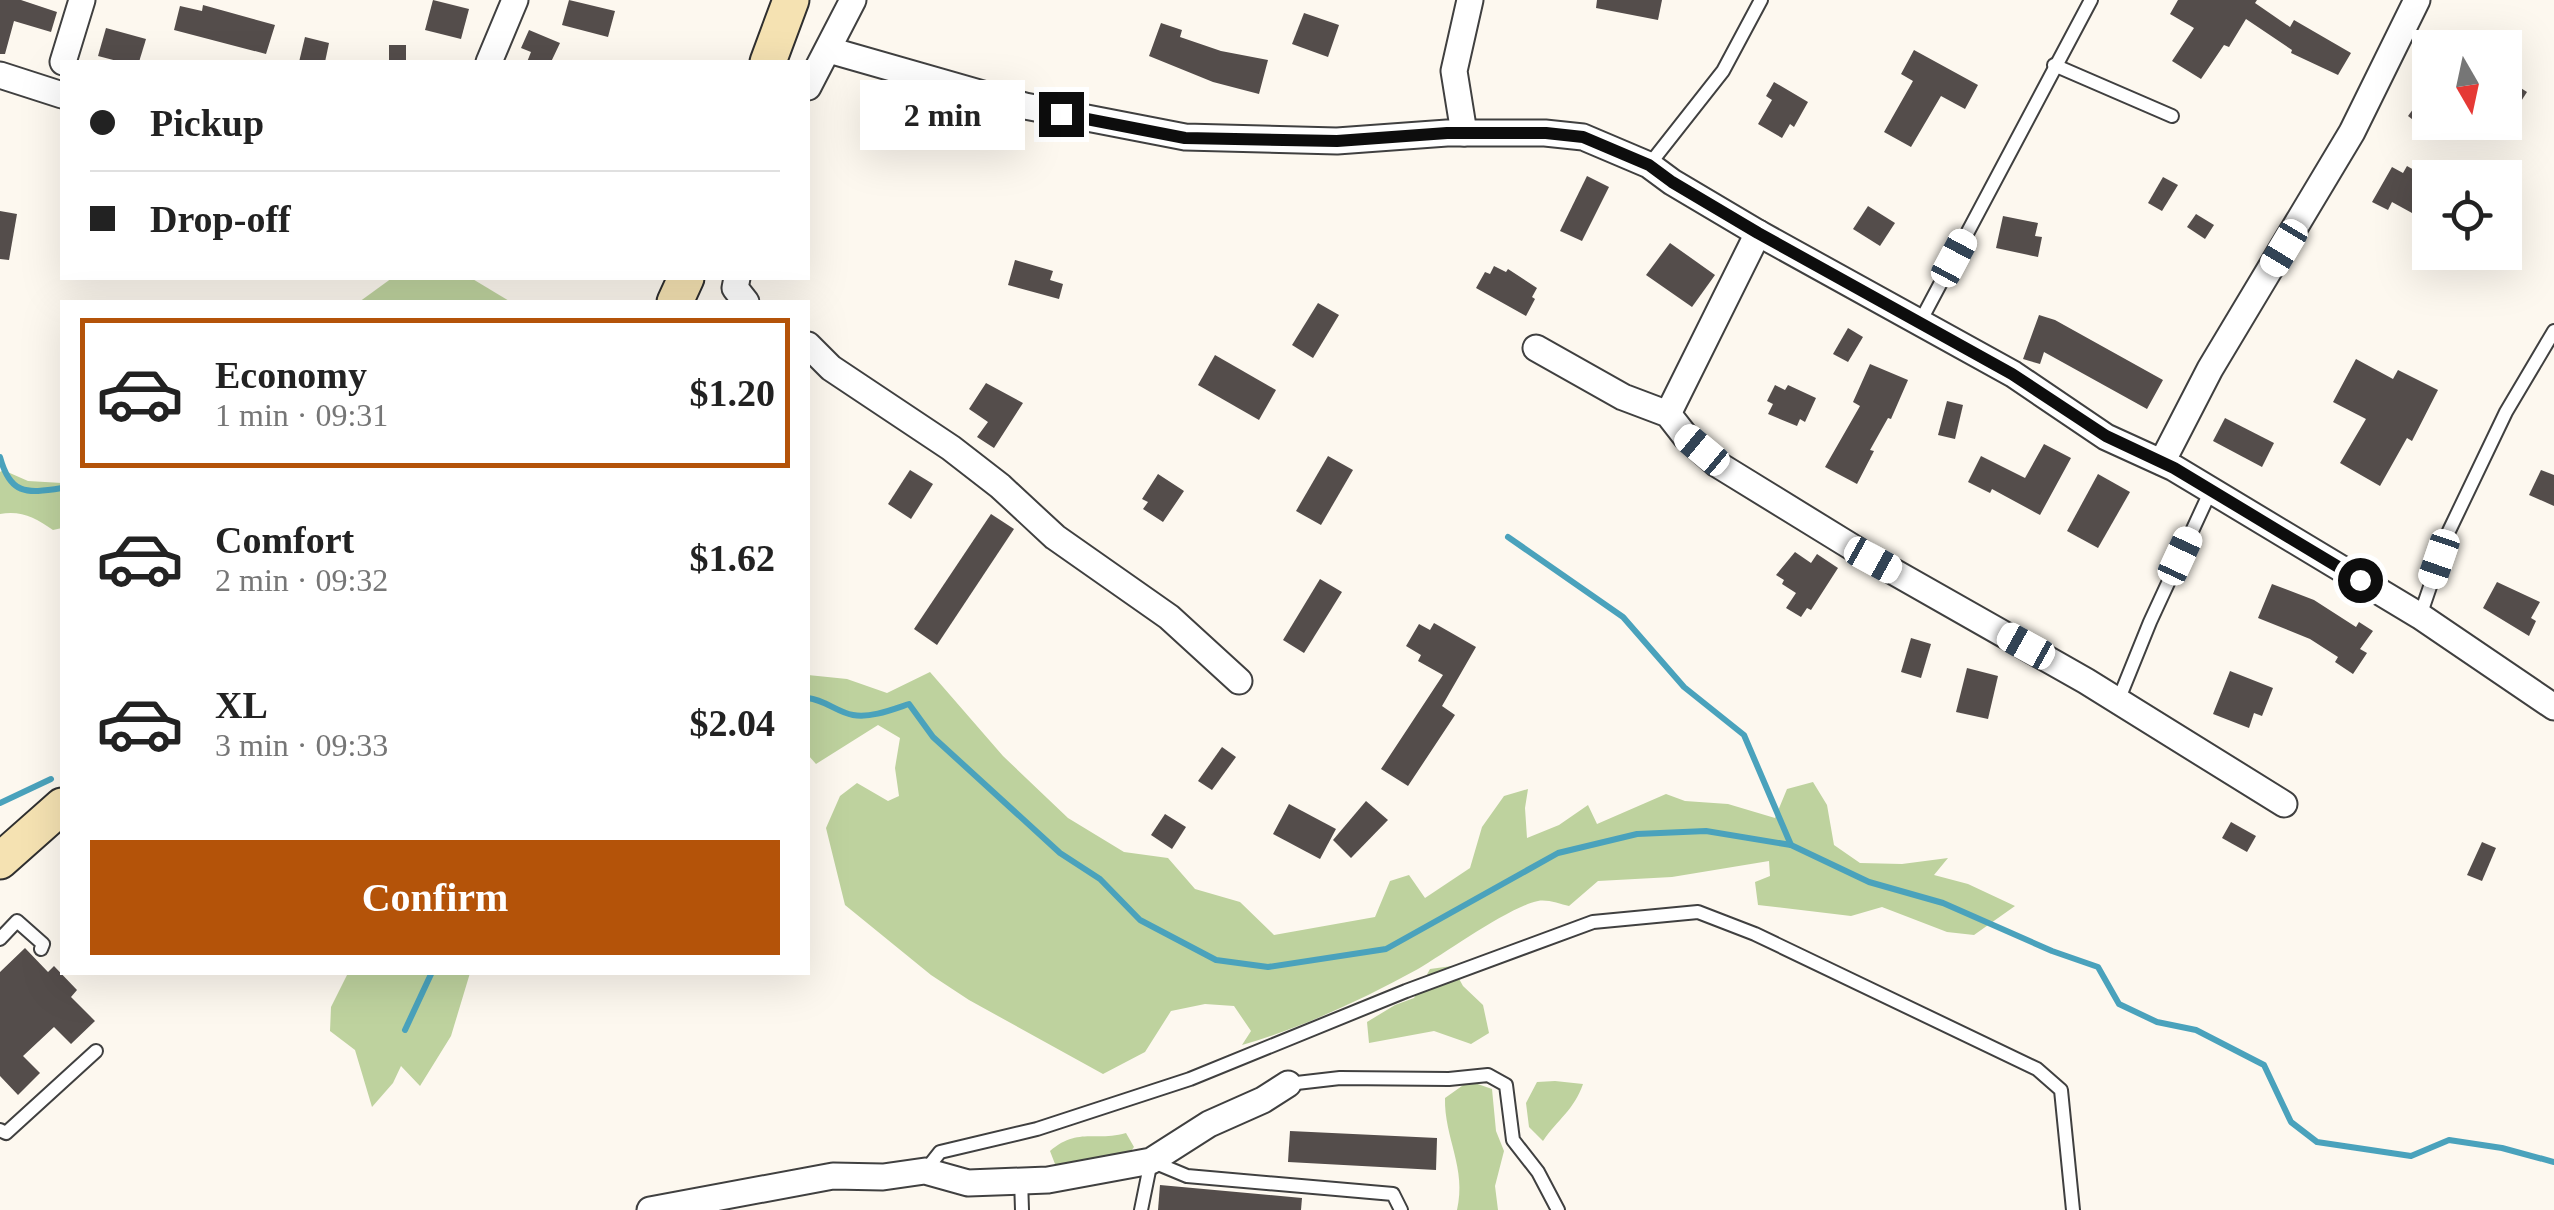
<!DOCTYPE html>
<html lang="en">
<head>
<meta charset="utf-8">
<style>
  body { margin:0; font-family:Georgia,serif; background:#f6f6f6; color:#222; height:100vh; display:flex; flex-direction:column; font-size:38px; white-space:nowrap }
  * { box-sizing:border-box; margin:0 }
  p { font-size:32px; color:#767676 }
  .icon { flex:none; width:55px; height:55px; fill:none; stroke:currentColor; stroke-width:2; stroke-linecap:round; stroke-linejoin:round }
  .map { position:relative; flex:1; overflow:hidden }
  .drawer { position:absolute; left:60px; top:300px; width:750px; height:675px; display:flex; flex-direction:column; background:#fff; border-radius:0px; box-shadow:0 10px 40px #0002 }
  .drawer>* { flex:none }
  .hud { position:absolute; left:60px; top:60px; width:750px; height:220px; border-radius:0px; box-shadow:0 10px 40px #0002; display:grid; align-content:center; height:220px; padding:0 30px; background:#fff }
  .needle { width:65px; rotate:171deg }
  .fabs { position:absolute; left:2412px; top:30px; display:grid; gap:20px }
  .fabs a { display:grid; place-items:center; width:110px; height:110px; border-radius:0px; background:#fff; box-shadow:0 10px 40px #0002; font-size:50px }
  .end { position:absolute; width:45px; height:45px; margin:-22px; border:12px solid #0d0d0d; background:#fff; box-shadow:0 0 0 5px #fff }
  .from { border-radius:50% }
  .bubble { position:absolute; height:70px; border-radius:0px; background:#fff; box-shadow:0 10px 40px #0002; font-size:32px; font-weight:800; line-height:70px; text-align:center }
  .car { position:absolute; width:30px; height:60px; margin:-30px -15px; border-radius:12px; box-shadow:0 0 8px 2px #0007; background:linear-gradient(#fff 24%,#345 0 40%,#fff 0 76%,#345 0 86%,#fff 0) }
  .hud b { display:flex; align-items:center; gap:35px; height:95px; font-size:38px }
  .hud b+b { border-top:2px solid #e0e0e0 }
  .hud i { width:25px; height:25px; background:#222 }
  ul { padding:18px 0 0; list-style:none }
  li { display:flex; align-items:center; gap:30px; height:150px; margin:0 20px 15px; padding:0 10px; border:5px solid transparent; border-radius:0px }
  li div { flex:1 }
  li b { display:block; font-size:38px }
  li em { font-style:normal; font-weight:800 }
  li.selected { border-color:#b45309 }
  li>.icon { width:90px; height:90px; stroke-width:1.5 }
  .button { display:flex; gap:20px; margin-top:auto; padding:20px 30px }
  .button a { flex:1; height:115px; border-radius:0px; background:#b45309; color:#fff; font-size:40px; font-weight:800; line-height:115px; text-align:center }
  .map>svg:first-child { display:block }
  .forest { fill:#bed29e }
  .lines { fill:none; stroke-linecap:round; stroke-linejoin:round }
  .stream { stroke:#4aa2bc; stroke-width:6 }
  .building { fill:#544d4b }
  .service-casing { stroke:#404040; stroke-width:16 }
  .minor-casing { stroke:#404040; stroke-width:29 }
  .secondary-casing { stroke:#2f2f2f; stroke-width:39 }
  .service { stroke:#fff; stroke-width:12 }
  .minor { stroke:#fff; stroke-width:25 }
  .secondary { stroke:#f5e2b2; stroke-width:35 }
  .route { stroke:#0d0d0d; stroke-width:12 }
</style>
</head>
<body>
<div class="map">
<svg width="2554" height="1210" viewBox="0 0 2554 1210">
  <rect width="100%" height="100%" fill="#fdf8ef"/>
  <g class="forest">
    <polygon points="392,278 471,278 511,302 359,302"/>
    <path d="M3,470l25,11 34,2v45l-9,2c-17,-12 -32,-20 -53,-16v-42z"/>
    <path d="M930,672l73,84 65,62 56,34 44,6 27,31 45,13 34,33 101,-18 15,-36 19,-6 16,23 45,-30 12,-41 22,-31 24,-7 -3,19 2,30 32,-13 29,-20 9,19 69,-30 19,7 43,3 47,14 12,-29 26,-7 14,23 7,40 26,18 42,1 46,-6 -14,17 34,9 47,22 -41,29 -27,-3 -65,-25 -31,9 -93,-11 -3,-23 15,-6 -1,-15 -97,16 -74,4 -29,25c-9,-2 -22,-7 -31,-5 -29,6 -91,51 -120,68 -57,31 -114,58 -176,76l9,-14 -17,-25 -29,-2 -34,7 -26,41 -42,22 -134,-74 -38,-25 -86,-70 -19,-77 14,-32 17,-13 31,18 11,-5 -4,-28 5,-30 -22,-13 -62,39 -8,-9v-80l39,4 40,14z"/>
    <polygon points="1452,966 1463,986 1483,1005 1489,1033 1471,1044 1434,1031 1369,1043 1367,1022 1395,1005 1414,998 1430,969"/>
    <polygon points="348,973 470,973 451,1036 420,1086 401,1066 393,1083 372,1107 355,1050 330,1031 331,1007"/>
    <path d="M1469,1081l23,8 4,42 8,20 -9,35 3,24h-41c10,-42 -13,-72 -12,-112z"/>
    <path d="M1555,1081l28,3c-9,26 -25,35 -40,57l-14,-14 -3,-24 11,-21z"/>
    <path d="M1126,1133l8,14 -9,12 -55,7 -15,-2 -5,-13c28,-24 46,-9 76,-18z"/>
  </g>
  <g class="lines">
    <g class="stream">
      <path d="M0,457c10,37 25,37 62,31"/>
      <polyline points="1508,537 1623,617 1684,687 1744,735 1791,845"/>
      <path d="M808,698c17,2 29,14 45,17 18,3 38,-5 56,-11l24,33 127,116 40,26 40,41 76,40 52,7 118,-18 172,-96 79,-19 69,-3 85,14 78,37 74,21 109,48 46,16 21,37 38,18 39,8 68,35 27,57 26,20 94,14 38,-16 53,8 52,14"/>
      <polyline points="0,803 51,779"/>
      <polyline points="405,1030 432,972"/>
    </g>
  </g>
  <g class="building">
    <polygon points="0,0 21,0 57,12 51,32 14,21 5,54 0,54"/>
    <polygon points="433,0 469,9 461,39 425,30"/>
    <polygon points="569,0 615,11 608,37 562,25"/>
    <polygon points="1597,0 1662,0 1658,20 1596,8"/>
    <polygon points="2178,0 2257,0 2255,3 2290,27 2294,20 2351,53 2338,75 2291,53 2292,50 2246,19 2229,47 2224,45 2201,79 2172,61 2194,28 2170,14"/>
    <polygon points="203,5 275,25 266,54 174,30 180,6 202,11"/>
    <polygon points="1304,13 1339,25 1328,57 1292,44"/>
    <polygon points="1161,23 1182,30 1180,37 1221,51 1268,60 1259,94 1213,82 1149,56"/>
    <polygon points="106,28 146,39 139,62 121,62 98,56"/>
    <polygon points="529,30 560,43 551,62 527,62 531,52 521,48"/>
    <polygon points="305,37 329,43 325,62 299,62"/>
    <rect x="389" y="45" width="17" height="17"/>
    <polygon points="1914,50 1978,85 1965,109 1941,96 1911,147 1884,132 1913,81 1901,74"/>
    <polygon points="2505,78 2527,92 2505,126"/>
    <polygon points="1774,82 1808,102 1794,127 1790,124 1782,138 1758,124 1772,100 1766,96"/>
    <polygon points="2419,101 2430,110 2430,133 2408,116"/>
    <polygon points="2407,166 2430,179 2412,213 2392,202 2388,210 2372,202 2392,167 2403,173"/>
    <polygon points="1587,176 1609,187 1582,241 1560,231"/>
    <polygon points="2163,177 2178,185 2162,211 2148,203"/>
    <polygon points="1868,206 1895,223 1880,246 1853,229"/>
    <polygon points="0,211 17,214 9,260 0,259"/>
    <polygon points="2196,214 2214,225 2205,239 2187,227"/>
    <polygon points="2003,216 2038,223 2035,236 2042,237 2038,257 1996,248"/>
    <polygon points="1670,243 1715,275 1692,307 1646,275"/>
    <polygon points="1015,260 1053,271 1050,280 1063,284 1059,299 1008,285"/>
    <polygon points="1494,266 1506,272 1508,269 1537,288 1532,297 1535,299 1526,316 1476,288 1485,272 1490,274"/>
    <polygon points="1318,303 1339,315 1313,358 1292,345"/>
    <polygon points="2039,315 2055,320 2163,380 2147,409 2044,352 2040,364 2023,359"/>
    <polygon points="1848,328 1863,337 1848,362 1833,354"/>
    <polygon points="1215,355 1276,390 1259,420 1198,385"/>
    <polygon points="2356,359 2393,379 2398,370 2438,390 2412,441 2407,438 2380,486 2340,463 2366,419 2333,402"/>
    <polygon points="1870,364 1908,380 1891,419 1888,418 1870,450 1874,451 1857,484 1825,467 1860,406 1853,402"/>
    <polygon points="986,383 1023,403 994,448 977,437 988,422 969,409"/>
    <polygon points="1775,385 1785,390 1788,385 1816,398 1805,422 1800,419 1797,426 1768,414 1773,404 1767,401"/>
    <polygon points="1947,401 1963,405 1955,439 1938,435"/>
    <polygon points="2225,418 2274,443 2262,467 2213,441"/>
    <polygon points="2044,444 2071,458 2040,515 1992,489 1990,493 1968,482 1981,456 2025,478"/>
    <polygon points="1328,456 1353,470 1321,525 1296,511"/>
    <polygon points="910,470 933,484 911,519 888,504"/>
    <polygon points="2541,470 2554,475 2554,506 2529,495"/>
    <polygon points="1158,474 1184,491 1163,522 1143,509 1148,502 1142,499"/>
    <polygon points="2098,474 2130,492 2098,548 2067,531"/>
    <polygon points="991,514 1014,529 937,645 914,629"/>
    <polygon points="1795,552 1811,563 1817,554 1838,568 1811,610 1807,608 1801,617 1786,608 1796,593 1782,584 1784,580 1776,575"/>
    <polygon points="1320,579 1342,592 1304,653 1283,640"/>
    <polygon points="2497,582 2540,602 2531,618 2536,621 2529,636 2483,608"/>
    <polygon points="2272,584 2314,600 2356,627 2359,622 2373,631 2360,649 2367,653 2353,674 2335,662 2338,657 2310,639 2258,618"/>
    <polygon points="1434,623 1476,647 1442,706 1455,715 1408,786 1381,769 1443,675 1418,661 1421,655 1406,646 1419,624 1430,630"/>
    <polygon points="1911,638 1931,644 1921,678 1901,672"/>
    <polygon points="1967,668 1998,676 1988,719 1956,712"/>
    <polygon points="2230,671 2273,688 2262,716 2254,713 2249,728 2213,714"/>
    <polygon points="1222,747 1236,757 1212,790 1198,781"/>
    <polygon points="1366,801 1388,820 1351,858 1333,840"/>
    <polygon points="1289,804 1336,829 1320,859 1273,834"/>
    <polygon points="1165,814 1186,827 1172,849 1151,835"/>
    <polygon points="2231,822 2256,836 2247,852 2222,838"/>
    <polygon points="2482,842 2496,848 2482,881 2467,875"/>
    <polygon points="25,948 48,972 54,966 77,990 71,997 95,1021 71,1044 54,1027 23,1056 40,1073 18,1095 0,1076 0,972"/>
    <polygon points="1290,1131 1437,1138 1436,1170 1288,1162"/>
    <polygon points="1160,1185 1302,1198 1301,1210 1158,1210"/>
  </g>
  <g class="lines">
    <defs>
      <g id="service">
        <polyline points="2054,65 2172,116"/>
        <polyline points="1649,165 1723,71 1761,0"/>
        <polyline points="1920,322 2091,0"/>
        <polyline points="2420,616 2449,531 2506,412 2554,331"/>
        <polyline points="2118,701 2150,622 2211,490"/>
        <polyline points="0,939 17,921 43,944 41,949"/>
        <polyline points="1288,1084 1340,1078 1449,1079 1488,1075 1506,1085 1513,1140 1538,1172 1558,1210"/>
        <polyline points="0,1130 6,1133 96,1051"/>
        <polyline points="925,1171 940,1152 1037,1129 1190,1079 1406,991 1593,922 1698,912 1755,934 2037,1069 2061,1090 2073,1210"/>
        <polyline points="1021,1179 1022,1210"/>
        <polyline points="1141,1210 1151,1161 1187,1176 1393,1194 1401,1210"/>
      </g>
      <g id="minor">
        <polyline points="829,50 1025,106 1185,137 1337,141 1447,133 1545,133 1583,137 1649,165 1672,182 1758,233 2013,374 2106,437 2174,468 2420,616 2554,707"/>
        <polyline points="63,62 82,0"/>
        <polyline points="489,62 515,0"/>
        <polyline points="0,75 62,95"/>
        <polyline points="808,87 853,0"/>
        <polyline points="1464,133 1454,71 1470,0"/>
        <polyline points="737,278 735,288 746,302"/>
        <polyline points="808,345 831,368 951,448 1000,486 1055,537 1169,617 1239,681"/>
        <polyline points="1536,348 1623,397 1668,414 1686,437 1717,464 1873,560 2086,681 2284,804"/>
        <polyline points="1668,414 1758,233"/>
        <polyline points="2162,462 2210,369 2352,132 2417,0"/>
        <polyline points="650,1210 833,1176 883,1177 925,1171 968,1183 1048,1180 1151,1161 1209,1124 1263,1100 1288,1084"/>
      </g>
      <g id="secondary">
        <polyline points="768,62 791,0"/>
        <polyline points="675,302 686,278"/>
        <polyline points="0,861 62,806"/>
      </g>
    </defs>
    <use href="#service" class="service-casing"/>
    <use href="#minor" class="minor-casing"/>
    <use href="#secondary" class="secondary-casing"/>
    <use href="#service" class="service"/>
    <use href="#minor" class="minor"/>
    <use href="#secondary" class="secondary"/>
  </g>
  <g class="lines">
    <polyline class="route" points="1061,114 1185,138 1337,141 1447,133 1546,133 1583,137 1649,165 1672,182 1758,233 2012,374 2106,436 2174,468 2360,580"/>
  </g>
</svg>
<div class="fabs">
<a><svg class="needle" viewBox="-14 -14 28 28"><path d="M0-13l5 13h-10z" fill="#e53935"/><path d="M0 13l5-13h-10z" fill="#767676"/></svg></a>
<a><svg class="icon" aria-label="locate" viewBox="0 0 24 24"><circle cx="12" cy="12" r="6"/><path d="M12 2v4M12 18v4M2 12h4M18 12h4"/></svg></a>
</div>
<i class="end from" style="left:2360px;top:580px"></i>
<i class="end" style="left:1061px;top:114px"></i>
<div class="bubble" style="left:860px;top:80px;width:165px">2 min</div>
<i class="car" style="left:2284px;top:248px;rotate:211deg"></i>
<i class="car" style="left:1954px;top:258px;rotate:28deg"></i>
<i class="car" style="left:1702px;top:450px;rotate:310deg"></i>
<i class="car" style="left:2180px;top:556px;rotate:25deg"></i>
<i class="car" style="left:2439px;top:559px;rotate:199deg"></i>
<i class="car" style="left:1873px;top:560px;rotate:119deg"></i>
<i class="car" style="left:2026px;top:646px;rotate:299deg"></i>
<div class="hud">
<b><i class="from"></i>Pickup</b>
<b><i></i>Drop-off</b>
</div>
<section class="drawer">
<ul>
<li class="selected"><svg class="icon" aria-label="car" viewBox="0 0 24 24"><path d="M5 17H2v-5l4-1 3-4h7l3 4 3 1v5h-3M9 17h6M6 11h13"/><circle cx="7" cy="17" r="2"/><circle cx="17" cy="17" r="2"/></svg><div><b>Economy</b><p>1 min · 09:31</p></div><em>$1.20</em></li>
<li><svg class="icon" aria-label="car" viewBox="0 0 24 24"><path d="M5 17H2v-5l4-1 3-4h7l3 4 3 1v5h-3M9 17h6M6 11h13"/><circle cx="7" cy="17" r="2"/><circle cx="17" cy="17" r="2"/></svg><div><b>Comfort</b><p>2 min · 09:32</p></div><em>$1.62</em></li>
<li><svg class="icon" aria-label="car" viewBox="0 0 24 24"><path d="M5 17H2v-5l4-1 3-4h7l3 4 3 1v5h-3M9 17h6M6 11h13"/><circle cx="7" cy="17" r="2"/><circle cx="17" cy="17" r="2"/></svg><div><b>XL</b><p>3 min · 09:33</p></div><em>$2.04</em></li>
</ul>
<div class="button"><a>Confirm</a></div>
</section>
</div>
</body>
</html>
